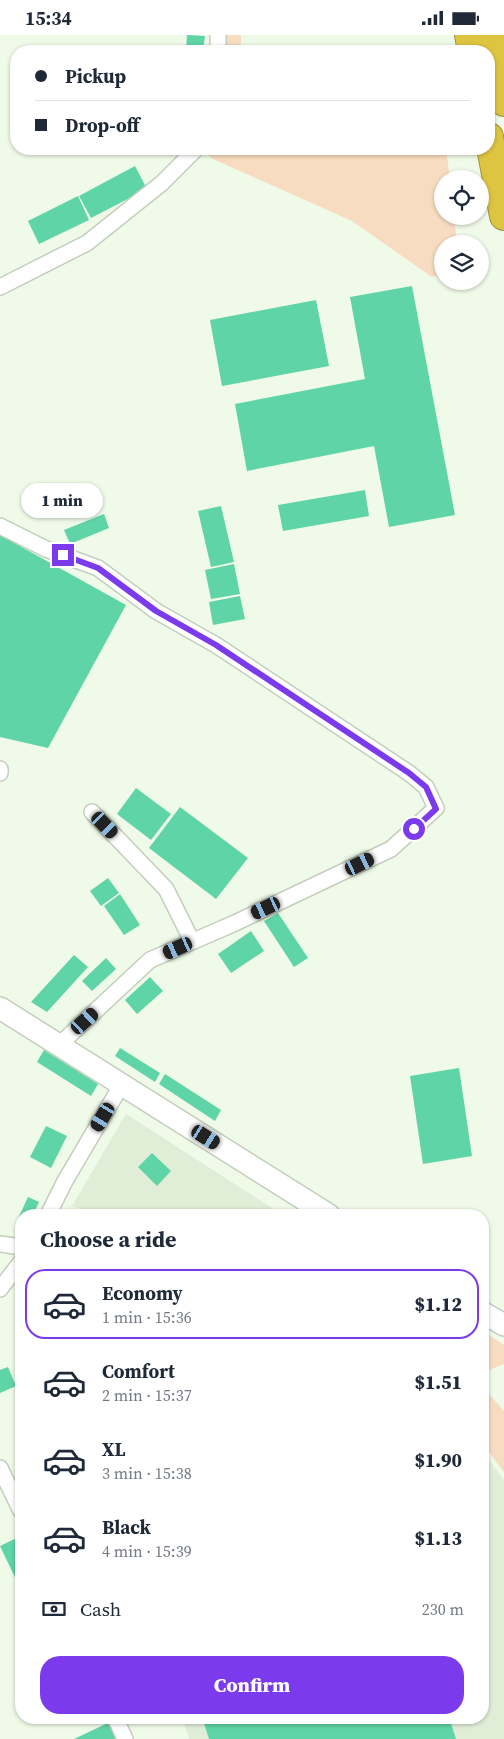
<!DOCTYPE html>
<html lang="en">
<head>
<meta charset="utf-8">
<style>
  body { margin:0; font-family:"Source Serif 4",serif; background:#f2f2f3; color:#1f2937; height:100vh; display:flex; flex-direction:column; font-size:19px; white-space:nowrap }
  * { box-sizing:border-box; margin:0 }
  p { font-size:16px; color:#747a83 }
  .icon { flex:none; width:28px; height:28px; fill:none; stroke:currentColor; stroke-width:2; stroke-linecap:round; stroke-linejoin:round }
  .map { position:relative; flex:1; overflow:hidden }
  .panel { position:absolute; left:15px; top:1174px; width:474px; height:515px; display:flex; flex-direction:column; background:#fff; border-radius:20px; box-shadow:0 1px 4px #0004 }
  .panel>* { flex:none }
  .banner { position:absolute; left:10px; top:10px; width:485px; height:110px; border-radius:20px; box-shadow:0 1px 4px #0004; display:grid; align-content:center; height:110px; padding:0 25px; background:#fff }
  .fabs { position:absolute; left:434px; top:135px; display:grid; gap:10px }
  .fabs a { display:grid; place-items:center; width:55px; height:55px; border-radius:50%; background:#fff; box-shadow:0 1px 4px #0004; font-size:25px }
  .end { position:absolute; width:22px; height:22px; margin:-11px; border:6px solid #7c3aed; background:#fff; box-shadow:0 0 0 2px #fff }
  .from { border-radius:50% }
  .bubble { position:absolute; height:35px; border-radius:18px; background:#fff; box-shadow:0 1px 4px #0004; font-size:16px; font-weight:800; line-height:35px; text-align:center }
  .car { position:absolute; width:15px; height:30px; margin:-15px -8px; border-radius:6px; box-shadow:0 0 4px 1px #0007; background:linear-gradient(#222 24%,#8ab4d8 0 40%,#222 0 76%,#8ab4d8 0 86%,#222 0) }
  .banner b { display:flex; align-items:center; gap:18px; height:48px; font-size:19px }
  .banner b+b { border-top:1px solid #e0e1e3 }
  .banner i { width:12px; height:12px; background:#1f2937 }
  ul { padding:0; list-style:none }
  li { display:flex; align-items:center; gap:15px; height:70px; margin:0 10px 8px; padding:0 15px; border:2px solid transparent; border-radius:20px }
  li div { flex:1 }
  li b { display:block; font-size:19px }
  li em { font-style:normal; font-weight:800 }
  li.selected { border-color:#7c3aed }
  li>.icon { width:45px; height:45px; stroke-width:1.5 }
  h2 { padding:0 25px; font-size:22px; line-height:60px }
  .pay { display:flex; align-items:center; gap:12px; height:55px; padding:0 25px; font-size:19px }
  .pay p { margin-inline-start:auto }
  .cta { display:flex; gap:10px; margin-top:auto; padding:10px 25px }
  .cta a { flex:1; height:58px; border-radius:20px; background:#7c3aed; color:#fff; font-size:20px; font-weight:800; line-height:58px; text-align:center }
  .status { display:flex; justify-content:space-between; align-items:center; height:35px; padding:0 25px; background:#fff; direction:ltr }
  .status svg { height:14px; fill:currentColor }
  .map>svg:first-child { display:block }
  .built { fill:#e0eed7 }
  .green { fill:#f8dcc1 }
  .building { fill:#5fd4a7 }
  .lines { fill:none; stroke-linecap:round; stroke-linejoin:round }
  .street-casing { stroke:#c4cebd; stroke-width:18 }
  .secondary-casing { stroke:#c4cebd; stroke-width:24 }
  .highway-casing { stroke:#a0923b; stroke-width:30 }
  .street { stroke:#fff; stroke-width:15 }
  .secondary { stroke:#fff; stroke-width:21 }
  .highway { stroke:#ddc542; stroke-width:28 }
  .route { stroke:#7c3aed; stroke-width:6 }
</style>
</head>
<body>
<div class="status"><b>15:34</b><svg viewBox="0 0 49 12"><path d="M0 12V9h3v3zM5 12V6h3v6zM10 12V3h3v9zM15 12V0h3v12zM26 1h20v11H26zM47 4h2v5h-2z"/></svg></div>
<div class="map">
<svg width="504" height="1704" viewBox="0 0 504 1704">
  <rect width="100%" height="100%" fill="#effae8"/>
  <g class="built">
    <polygon points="126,1079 283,1180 99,1180 72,1171"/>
    <polygon points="483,1417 504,1445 504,1704 189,1704 183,1683 482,1682"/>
  </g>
  <g class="green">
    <rect x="223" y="0" width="18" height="16"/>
    <polygon points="200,114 446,114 450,144 442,144 442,181 454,181 457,209 442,209 442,239 432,242 352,186 213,124"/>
    <polygon points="483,1296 504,1310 504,1329 487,1336 483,1349"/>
    <polygon points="482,1351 504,1376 504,1437 483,1409"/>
  </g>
  <g class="building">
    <polygon points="187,0 205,1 203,16 186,16"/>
    <polygon points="135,131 147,154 91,183 79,161"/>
    <polygon points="78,161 89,185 39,209 28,186"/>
    <polygon points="412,251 455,480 389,492 374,411 247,436 235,369 365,344 350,262"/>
    <polygon points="316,265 329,331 222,351 210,285"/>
    <polygon points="365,455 369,481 283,496 278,470"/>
    <polygon points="221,471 234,527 211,532 198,476"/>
    <polygon points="104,479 109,493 70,509 64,495"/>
    <polygon points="0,500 126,570 48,713 0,702"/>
    <polygon points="234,529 240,559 211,564 205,535"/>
    <polygon points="240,561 245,584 213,590 209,567"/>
    <polygon points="136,753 171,779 151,805 117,779"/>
    <polygon points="180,772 248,823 216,864 149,813"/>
    <polygon points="108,843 119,858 101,871 90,856"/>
    <polygon points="120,859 140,890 124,900 104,871"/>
    <polygon points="278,878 308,923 294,932 264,886"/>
    <polygon points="251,896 264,916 231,938 218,919"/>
    <polygon points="74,920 88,932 47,977 31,967"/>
    <polygon points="106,923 116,934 92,956 82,946"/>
    <polygon points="150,942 163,956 137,979 125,965"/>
    <polygon points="120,1013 160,1038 155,1047 115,1021"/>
    <polygon points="44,1015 98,1049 91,1061 37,1027"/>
    <polygon points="459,1033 472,1121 423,1129 410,1041"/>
    <polygon points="165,1039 221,1075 215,1086 159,1049"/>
    <polygon points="46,1091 67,1101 51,1133 30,1122"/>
    <polygon points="152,1118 171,1136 157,1151 138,1132"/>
    <polygon points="28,1162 39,1167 33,1180 21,1180 21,1190 16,1188"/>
    <polygon points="8,1332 16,1351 0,1358 0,1335"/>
    <polygon points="21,1501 21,1552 20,1553 0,1511"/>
    <polygon points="21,1557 21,1573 15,1560"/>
    <polygon points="202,1682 449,1682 456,1704 209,1704"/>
    <polygon points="110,1687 118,1704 74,1704"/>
  </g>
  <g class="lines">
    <defs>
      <g id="street">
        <polyline points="218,16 218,0"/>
        <polyline points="0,252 87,208 162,148 196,114"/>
        <polyline points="0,491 46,514 98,533 156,576 216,610 409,738 426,752 436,773 391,814 235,888 150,925 59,1010"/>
        <polyline points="0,734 0,738"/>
        <polyline points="92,777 166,854 192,906"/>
        <polyline points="48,1180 65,1146 122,1049"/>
        <polyline points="0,1209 21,1212"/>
        <polyline points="0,1254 21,1227"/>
        <polyline points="0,1433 21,1476"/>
        <polyline points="115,1682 125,1704"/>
      </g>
      <g id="secondary">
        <polyline points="0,973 329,1180"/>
        <polyline points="482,1277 504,1290"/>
      </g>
      <g id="highway">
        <polyline points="469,0 472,16"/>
        <polyline points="491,0 504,67"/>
        <polyline points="489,102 504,181"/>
      </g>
    </defs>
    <use href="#street" class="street-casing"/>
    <use href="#secondary" class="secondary-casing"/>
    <use href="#highway" class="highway-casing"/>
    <use href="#street" class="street"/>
    <use href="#secondary" class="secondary"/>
    <use href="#highway" class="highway"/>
  </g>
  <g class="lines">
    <polyline class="route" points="63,520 98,533 156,576 216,610 409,738 426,752 436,774 414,794"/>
  </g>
</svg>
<div class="fabs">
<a><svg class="icon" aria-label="locate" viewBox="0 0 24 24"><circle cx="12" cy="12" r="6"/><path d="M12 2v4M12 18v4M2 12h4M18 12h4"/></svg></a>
<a><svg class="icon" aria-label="layers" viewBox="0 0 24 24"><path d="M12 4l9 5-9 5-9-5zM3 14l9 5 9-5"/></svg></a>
</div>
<i class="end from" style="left:414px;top:794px"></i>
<i class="end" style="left:63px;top:520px"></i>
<div class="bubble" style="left:21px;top:448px;width:82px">1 min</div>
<i class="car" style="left:105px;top:790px;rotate:136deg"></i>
<i class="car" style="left:360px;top:829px;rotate:64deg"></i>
<i class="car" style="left:266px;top:873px;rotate:245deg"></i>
<i class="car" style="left:178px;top:913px;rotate:246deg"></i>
<i class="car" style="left:85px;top:986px;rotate:48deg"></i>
<i class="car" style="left:103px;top:1082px;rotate:211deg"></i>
<i class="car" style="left:206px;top:1102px;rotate:122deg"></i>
<div class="banner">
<b><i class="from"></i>Pickup</b>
<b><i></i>Drop-off</b>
</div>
<section class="panel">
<h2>Choose a ride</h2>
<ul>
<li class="selected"><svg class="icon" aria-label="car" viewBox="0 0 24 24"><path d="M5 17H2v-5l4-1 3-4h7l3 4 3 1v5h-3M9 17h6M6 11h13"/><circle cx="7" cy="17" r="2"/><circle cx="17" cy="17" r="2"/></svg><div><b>Economy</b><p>1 min · 15:36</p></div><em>$1.12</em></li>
<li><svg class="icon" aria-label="car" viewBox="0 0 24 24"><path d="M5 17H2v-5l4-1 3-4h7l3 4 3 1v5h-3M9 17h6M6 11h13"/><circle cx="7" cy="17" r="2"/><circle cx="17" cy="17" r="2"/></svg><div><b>Comfort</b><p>2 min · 15:37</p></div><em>$1.51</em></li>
<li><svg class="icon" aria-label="car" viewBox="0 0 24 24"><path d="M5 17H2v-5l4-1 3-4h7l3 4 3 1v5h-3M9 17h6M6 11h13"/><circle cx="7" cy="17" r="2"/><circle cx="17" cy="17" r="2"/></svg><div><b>XL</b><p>3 min · 15:38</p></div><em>$1.90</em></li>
<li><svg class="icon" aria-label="car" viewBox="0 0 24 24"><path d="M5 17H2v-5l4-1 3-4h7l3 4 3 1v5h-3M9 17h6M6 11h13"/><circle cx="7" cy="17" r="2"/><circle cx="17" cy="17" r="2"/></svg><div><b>Black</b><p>4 min · 15:39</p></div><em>$1.13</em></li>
</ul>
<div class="pay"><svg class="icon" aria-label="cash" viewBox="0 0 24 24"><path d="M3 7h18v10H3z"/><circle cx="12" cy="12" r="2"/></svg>Cash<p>230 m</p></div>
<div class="cta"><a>Confirm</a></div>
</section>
</div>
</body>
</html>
